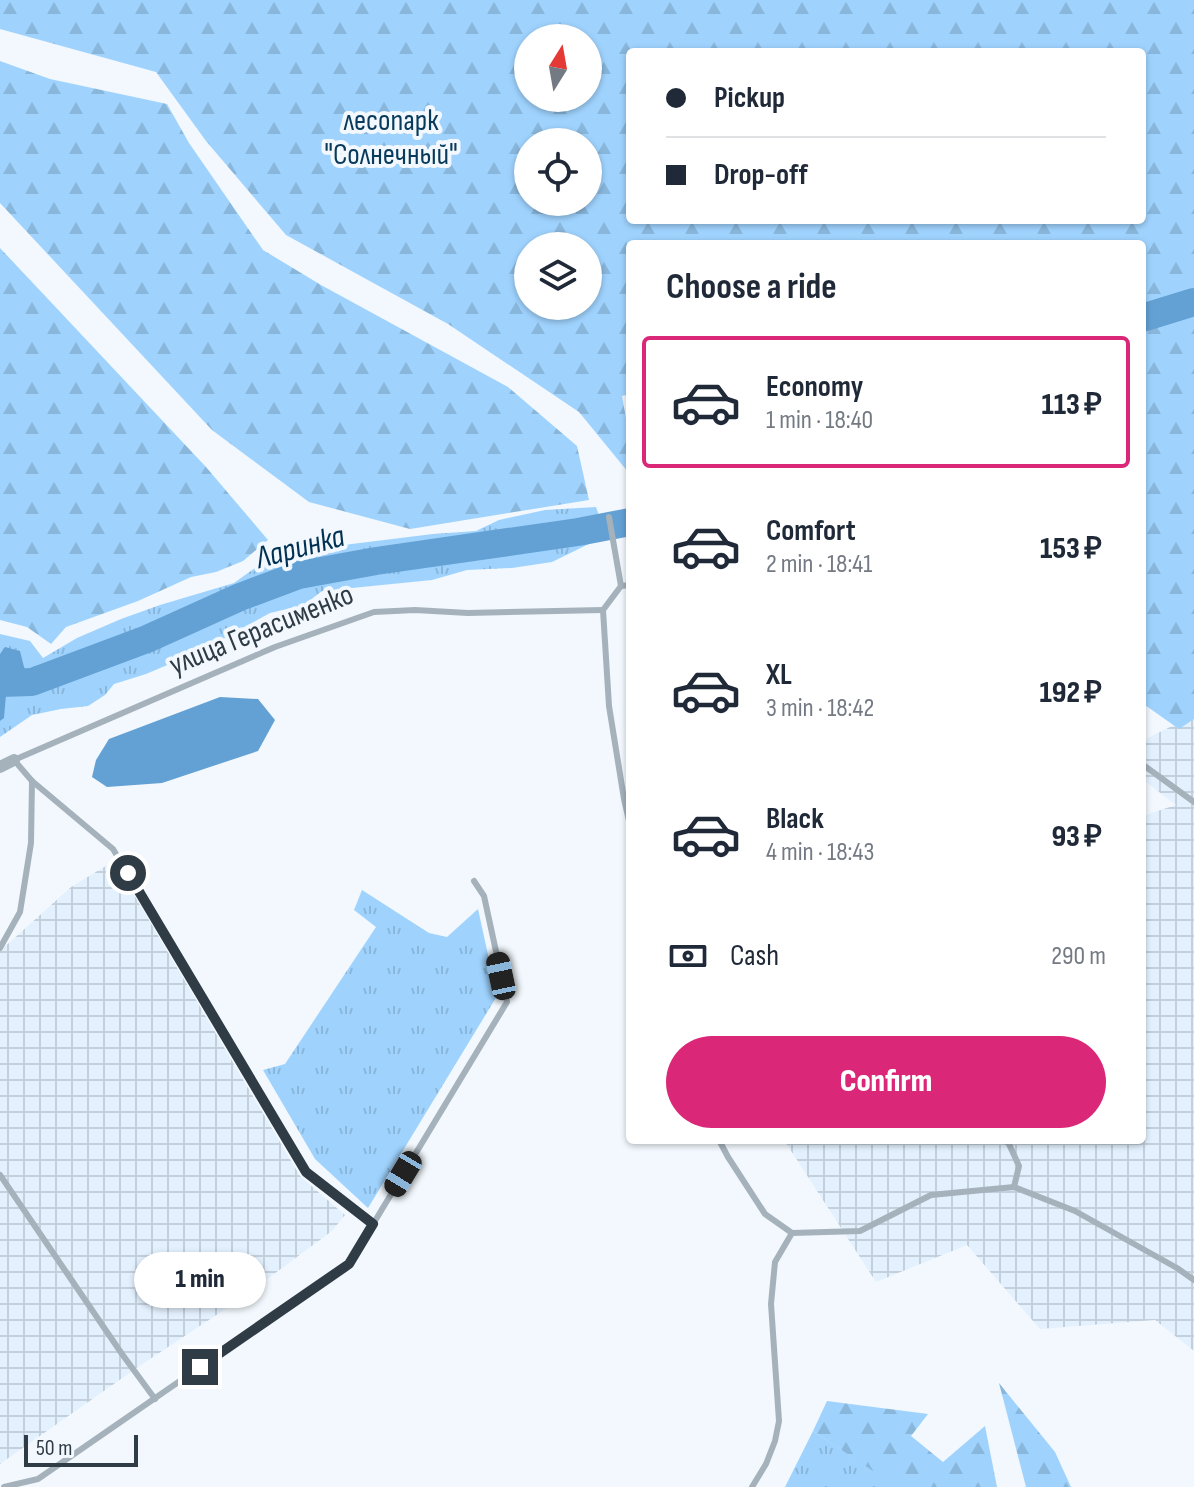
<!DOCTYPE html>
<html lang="en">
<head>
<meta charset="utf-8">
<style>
  body { margin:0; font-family:"Sofia Sans Condensed",sans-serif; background:#f6f6f7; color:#1f2937; height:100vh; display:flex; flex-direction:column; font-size:30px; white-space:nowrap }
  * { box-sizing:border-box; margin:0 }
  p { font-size:26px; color:#747a83 }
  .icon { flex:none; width:44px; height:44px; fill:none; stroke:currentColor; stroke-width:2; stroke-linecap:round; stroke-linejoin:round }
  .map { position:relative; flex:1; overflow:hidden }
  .drawer { position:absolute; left:626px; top:240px; width:520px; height:904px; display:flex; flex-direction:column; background:#fff; border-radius:8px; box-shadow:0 2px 6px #0004 }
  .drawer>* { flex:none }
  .hud { position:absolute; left:626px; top:48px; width:520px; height:176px; border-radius:8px; box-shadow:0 2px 6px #0004; display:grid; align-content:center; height:176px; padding:0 40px; background:#fff }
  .needle { width:52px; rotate:11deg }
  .fabs { position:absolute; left:514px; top:24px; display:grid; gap:16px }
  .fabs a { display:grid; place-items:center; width:88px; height:88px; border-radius:50%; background:#fff; box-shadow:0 2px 6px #0004; font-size:40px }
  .scale { position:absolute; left:24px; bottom:20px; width:114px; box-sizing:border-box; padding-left:8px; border:4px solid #2f3b45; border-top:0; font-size:22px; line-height:28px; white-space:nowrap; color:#2f3b45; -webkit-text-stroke:6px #f2f8fd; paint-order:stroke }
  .end { position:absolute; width:36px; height:36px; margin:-18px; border:10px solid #2f3b45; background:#fff; box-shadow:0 0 0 4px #fff }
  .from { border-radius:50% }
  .bubble { position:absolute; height:56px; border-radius:28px; background:#fff; box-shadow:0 2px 6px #0004; font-size:26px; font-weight:800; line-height:56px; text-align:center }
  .car { position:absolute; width:24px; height:48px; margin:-24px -12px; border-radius:10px; box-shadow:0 0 6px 2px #0007; background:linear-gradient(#222 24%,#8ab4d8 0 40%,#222 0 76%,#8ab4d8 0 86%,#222 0) }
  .hud b { display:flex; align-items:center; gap:28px; height:76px; font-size:30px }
  .hud b+b { border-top:2px solid #e0e1e3 }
  .hud i { width:20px; height:20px; background:#1f2937 }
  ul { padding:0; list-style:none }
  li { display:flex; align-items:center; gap:24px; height:132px; margin:0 16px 12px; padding:0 24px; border:4px solid transparent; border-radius:8px }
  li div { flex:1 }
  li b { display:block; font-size:30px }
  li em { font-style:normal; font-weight:800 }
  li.on { border-color:#db2777 }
  li>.icon { width:72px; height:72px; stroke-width:1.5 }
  h2 { padding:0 40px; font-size:36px; line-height:96px }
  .pay { display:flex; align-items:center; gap:20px; height:88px; padding:0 40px; font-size:30px }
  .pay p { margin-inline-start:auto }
  .action { display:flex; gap:16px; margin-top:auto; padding:16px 40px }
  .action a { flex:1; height:92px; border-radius:48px; background:#db2777; color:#fff; font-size:32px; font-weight:800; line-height:92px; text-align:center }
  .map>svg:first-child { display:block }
  .industrial { fill:url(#industrial-grid) }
  .grass { fill:url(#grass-tufts) }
  .forest { fill:url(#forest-firs); fill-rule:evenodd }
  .water { fill:#63a1d4 }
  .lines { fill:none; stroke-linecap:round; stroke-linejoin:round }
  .river { stroke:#63a1d4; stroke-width:28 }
  .service { stroke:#a5b2bc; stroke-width:6 }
  .minor { stroke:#a5b2bc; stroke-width:12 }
  .route { stroke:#2f3b45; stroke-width:10 }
  .labels { text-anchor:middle; stroke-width:8; stroke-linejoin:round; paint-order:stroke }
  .park-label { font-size:30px; fill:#083a5c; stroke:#f2f8fd }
  .street-label { font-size:30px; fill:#2f3b45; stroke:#f2f8fd }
  .water-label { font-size:32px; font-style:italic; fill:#003152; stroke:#f2f8fd }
</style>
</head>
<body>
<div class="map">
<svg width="1194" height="1487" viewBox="0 0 1194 1487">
  <defs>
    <pattern id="industrial-grid" width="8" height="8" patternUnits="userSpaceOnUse" patternTransform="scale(2)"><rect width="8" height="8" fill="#e3f1fe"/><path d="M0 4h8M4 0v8" fill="none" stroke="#c3d0db"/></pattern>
    <pattern id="grass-tufts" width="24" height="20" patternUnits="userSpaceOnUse" patternTransform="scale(2)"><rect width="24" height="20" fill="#9fd3fe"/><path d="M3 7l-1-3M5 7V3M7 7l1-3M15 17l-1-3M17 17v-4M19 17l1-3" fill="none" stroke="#89b6db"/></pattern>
    <pattern id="forest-firs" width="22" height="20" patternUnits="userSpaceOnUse" patternTransform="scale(2)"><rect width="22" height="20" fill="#9fd3fe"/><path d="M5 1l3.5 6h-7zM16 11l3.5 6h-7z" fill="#89b6db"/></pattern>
  </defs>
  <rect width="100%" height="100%" fill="#f2f8fd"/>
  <g class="industrial">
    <polygon points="1194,715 1194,1351 1155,1320 1040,1329 967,1245 876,1282 784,1140 1142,1140 1142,816 1176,805 1142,779 1142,743 1144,740"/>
    <polygon points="114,861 300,1176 345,1215 332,1231 239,1300 138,1367 0,1464 0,951 71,887"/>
  </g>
  <g class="grass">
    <polygon points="596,507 600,518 602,532 597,540 552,562 512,568 467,570 432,580 322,591 304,605 270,613 205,649 146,674 114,684 105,695 88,706 61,709 32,715 0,737 0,634 30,641 43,658 77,638 121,619 160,605 234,583 266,560 311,549 433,534 476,531 499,520 545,510"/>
    <polygon points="362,890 429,933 447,937 478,909 497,996 368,1208 315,1159 263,1070 285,1064 376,927 354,910"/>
    <polygon points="813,1431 897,1486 897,1487 785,1487"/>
  </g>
  <g class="forest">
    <path d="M0,0h1194v719l-15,10 -37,-26v-459h-512v150l-8,2 8,45v99l-2,-68 -49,-60 -131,-88 -162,-89 -80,-94 -50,-69 -156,-43zM528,38h60v60h-60zM630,52h512v168h-512zM528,142h60v60h-60zM528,246h60v60h-60z"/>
    <polygon points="0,61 50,79 167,104 189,143 263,250 321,285 508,387 577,446 589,500 410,529 309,502 212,430 0,203"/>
    <polygon points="0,248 206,467 268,540 243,561 216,572 191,577 138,601 66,627 51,644 27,627 0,620"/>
    <polygon points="999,1383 1055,1452 1071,1487 1026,1487"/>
    <polygon points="827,1401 928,1414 911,1436 943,1462 985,1426 997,1487 897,1487 813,1431"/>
  </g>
  <g class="water">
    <polygon points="5,647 20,651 24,667 32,682 14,696 6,695 4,718 0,721 0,654"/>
    <polygon points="220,697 258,699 275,720 258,751 162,783 107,787 92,777 96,760 109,739"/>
  </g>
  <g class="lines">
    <g class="river">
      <polyline points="1142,318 1194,302"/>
      <polyline points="0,683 32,682 147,639 240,597 299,575 376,561 578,532 630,522"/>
    </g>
    <g class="service">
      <polyline points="609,517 621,586"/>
      <polyline points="630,585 621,586 603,610 609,706 624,799 630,825"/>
      <polyline points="1142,764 1194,802"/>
      <polyline points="0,948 20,912 31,843 32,781"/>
      <polyline points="719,1140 728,1157 765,1214 792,1233"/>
      <polyline points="1004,1140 1009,1144 1019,1166 1014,1187"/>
      <polyline points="0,1175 122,1354 155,1399"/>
      <polyline points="373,1224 306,1172 113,849 32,781 14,760 275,647 374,612 415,610 468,613 603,610"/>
      <polyline points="792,1233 860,1231 931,1195 1014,1187 1075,1211 1177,1268 1194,1280"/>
      <polyline points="4,1487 38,1479 349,1264 507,1002 484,896 474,881"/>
      <polyline points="752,1487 766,1464 775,1441 779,1421 771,1304 775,1262 792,1233"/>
    </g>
    <polyline class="minor" points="0,767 14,760"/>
  </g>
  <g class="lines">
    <polyline class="route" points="128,873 306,1172 373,1224 349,1264 200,1367"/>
  </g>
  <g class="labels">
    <g class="park-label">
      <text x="391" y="130">лесопарк<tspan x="391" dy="34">"Солнечный"</tspan></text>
    </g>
    <g class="street-label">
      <text transform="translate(261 629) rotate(-22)" y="10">улица Герасименко</text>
    </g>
    <g class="water-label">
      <text transform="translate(300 546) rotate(-15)" y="11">Ларинка</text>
    </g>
  </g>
</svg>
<div class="fabs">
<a><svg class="needle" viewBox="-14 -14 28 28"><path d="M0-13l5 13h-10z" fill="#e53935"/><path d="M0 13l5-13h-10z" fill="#747a83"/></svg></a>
<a><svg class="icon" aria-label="locate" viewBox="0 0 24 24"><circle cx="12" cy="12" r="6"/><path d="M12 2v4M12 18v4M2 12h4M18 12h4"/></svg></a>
<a><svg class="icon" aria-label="layers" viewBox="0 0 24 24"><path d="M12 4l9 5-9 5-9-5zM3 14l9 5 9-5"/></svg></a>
</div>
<div class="scale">50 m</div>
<i class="end from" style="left:128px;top:873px"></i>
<i class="end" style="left:200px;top:1367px"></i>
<div class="bubble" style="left:134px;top:1252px;width:132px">1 min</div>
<i class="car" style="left:501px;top:976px;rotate:348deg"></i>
<i class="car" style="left:403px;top:1174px;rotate:211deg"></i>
<div class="hud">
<b><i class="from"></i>Pickup</b>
<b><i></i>Drop-off</b>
</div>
<section class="drawer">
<h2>Choose a ride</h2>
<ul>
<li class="on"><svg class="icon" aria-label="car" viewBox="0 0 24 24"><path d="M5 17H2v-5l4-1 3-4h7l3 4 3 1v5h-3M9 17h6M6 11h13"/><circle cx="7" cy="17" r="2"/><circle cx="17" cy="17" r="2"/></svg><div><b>Economy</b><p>1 min · 18:40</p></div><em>113 ₽</em></li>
<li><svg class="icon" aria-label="car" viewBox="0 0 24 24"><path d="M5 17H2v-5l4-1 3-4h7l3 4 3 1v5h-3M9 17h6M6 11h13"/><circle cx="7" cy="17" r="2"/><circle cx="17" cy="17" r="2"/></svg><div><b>Comfort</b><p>2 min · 18:41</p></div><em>153 ₽</em></li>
<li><svg class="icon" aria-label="car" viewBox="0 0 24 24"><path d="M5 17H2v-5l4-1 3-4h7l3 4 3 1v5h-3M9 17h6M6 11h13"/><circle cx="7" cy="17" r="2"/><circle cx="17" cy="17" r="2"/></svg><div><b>XL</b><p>3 min · 18:42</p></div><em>192 ₽</em></li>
<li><svg class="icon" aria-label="car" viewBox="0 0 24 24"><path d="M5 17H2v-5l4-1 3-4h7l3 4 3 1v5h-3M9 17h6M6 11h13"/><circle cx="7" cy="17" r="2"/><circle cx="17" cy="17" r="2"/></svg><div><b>Black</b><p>4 min · 18:43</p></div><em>93 ₽</em></li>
</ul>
<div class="pay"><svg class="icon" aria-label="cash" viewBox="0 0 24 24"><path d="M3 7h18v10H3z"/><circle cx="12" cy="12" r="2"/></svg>Cash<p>290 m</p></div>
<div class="action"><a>Confirm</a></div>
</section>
</div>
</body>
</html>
